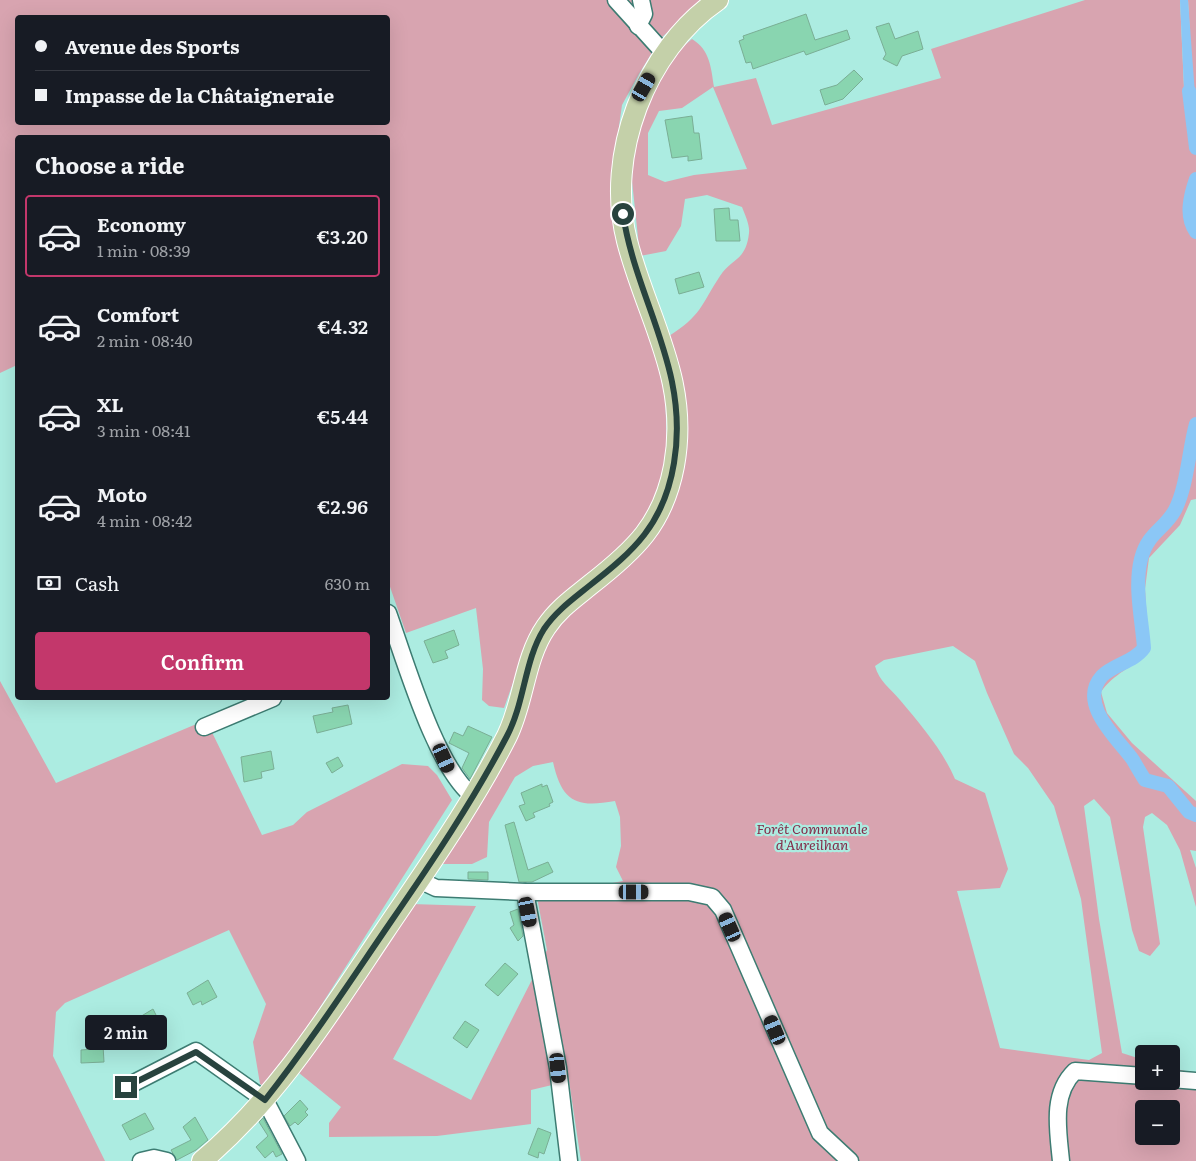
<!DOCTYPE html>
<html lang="en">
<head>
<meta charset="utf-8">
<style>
  body { margin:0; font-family:Literata,serif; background:#242831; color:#f1f3f6; height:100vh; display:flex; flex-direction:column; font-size:19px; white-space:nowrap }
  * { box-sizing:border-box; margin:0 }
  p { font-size:16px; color:#9ea1a6 }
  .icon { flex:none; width:28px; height:28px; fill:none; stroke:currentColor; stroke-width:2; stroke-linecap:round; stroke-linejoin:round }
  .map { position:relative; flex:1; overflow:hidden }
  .details { position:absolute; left:15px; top:135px; width:375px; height:565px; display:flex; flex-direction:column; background:#171b24; border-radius:5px; box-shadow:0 5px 20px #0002 }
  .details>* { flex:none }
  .banner { position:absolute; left:15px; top:15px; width:375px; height:110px; border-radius:5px; box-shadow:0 5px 20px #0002; display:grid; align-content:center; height:110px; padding:0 20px; background:#171b24 }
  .buttons { position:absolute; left:1135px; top:1045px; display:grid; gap:10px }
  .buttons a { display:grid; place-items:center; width:45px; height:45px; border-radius:5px; background:#171b24; box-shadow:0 5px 20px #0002; font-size:25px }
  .end { position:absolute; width:22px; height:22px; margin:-11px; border:6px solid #28433e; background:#fff; box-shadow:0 0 0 2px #fff }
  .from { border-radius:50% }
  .bubble { position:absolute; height:35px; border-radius:5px; background:#171b24; box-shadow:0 5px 20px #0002; font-size:16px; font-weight:600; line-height:35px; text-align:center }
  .car { position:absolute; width:15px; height:30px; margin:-15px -8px; border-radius:6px; box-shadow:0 0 4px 1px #0007; background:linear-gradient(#222 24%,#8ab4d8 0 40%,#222 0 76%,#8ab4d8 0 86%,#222 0) }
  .banner b { display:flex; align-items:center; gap:18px; height:48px; font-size:19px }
  .banner b+b { border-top:1px solid #363941 }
  .banner i { width:12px; height:12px; background:#f1f3f6 }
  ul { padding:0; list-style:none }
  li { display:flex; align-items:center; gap:15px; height:82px; margin:0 10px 8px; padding:0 10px; border:2px solid transparent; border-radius:5px }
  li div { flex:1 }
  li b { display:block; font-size:19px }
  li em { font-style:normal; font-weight:600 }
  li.active { border-color:#c3376b }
  li>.icon { width:45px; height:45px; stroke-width:1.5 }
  h2 { padding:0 20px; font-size:22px; line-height:60px }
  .pay { display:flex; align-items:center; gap:12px; height:55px; padding:0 20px; font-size:19px }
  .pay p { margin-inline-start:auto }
  .primary-button { display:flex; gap:10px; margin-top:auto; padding:10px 20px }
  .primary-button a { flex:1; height:58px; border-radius:5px; background:#c3376b; color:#fff; font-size:20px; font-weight:600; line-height:58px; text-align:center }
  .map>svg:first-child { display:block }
  .green { fill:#d8a4b0; fill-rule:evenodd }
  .water { fill:#8bc7f6 }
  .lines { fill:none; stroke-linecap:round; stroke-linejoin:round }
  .canal { stroke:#8bc7f6; stroke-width:14 }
  .building { fill:#89d5b0; stroke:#7aae95 }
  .minor-casing { stroke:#3d7c72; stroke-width:19 }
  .major-casing { stroke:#fff; stroke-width:22 }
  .minor { stroke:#fff; stroke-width:16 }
  .major { stroke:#c4d0a9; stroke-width:20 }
  .route { stroke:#28433e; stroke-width:6 }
  .labels { text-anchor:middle; stroke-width:4.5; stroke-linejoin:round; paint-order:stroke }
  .park-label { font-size:14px; font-style:italic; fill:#832d4a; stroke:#acece1 }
</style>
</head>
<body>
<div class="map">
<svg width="1196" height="1161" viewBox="0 0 1196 1161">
  <rect width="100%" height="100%" fill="#acece1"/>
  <g class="green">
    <path d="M0,0h704l-43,38 -22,36 -17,31 -8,57 51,230 2,56 -5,37 -14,32 -124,135 -20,56 -15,-2 -7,-6 1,-31 -7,-61 -70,25 -18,-52v-443h-370l-1,227 -17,8zM18,18h370v104h-370z"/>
    <path d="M1085,0h95l5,110 11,-2v391l-5,1 -11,25 -31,33 -4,31 4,63c-16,15 -36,22 -48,40l6,21 25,30 64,58v50l-6,-1 6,18v39l-16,-57 -13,-25 -15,-12 -7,4 -2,10 17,117 -10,12 -11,-5 -7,-21 -22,-113 -16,-18 -10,7 15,113 23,134 22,7v21h27v-13l25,5v88h-615l-12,-80 -38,9v34l-94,12 -108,1v-14l12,-16 -42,-34 49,-69 63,-100 65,2 -83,153 78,41 76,-150 -10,-53 86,-16 -7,-14 5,-21 -1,-29 -5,-16c-39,7 -53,1 -62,-39l-20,4 -18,11 -26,45 -2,35 -15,7h-34l101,-200 14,-32 127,-155 -11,-141c32,-20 32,-31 51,-60 12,-18 26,-15 29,-43 1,-8 -4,-18 -7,-26l-35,-12 -22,4 -4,27 -15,25 -26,5 -8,-75 2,-46 35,-77 23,-19c18,11 19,28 22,48l42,-9 16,47 169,-47 -10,-29zM713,87l34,82 -53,6 -29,7 -17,-7v-42l11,-22 23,-3zM953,646l22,15 12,32 27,61 14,14 26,38 27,93 21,154 -13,7 -89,-12 -43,-157 43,-3 8,-19 -23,-76 -30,-14c-13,-30 -35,-55 -55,-79 -10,-12 -21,-19 -25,-34l9,-6zM1144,1109h27v27h-27z"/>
    <polygon points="1188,0 1196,0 1196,101 1192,74"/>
    <polygon points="0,681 56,783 206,720 262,835 293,825 307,812 402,764 428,766 437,775 452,800 285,1062 265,1087 260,1084 253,1042 266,1004 229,930 65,1003 56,1012 53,1056 105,1161 0,1161"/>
  </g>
  <polygon class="water" points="1180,0 1188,0 1196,108 1185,110"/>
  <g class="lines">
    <g class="canal">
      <polyline points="1189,91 1196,148"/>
      <path d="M1196,179c-6,17 -11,38 0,53"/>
      <path d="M1196,424c-7,25 -9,63 -21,86 -11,20 -27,22 -34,49 -7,28 1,61 3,89 -10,14 -30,16 -42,28 -25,28 16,63 31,84 4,7 8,14 12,20l23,6 21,26 7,3"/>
    </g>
  </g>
  <g class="building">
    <polygon points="806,14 815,40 847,30 850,39 806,55 804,51 753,69 751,62 746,63 739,41 744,39 743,36"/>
    <polygon points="889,23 895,39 918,31 923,49 902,56 897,66 883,59 886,54 876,27"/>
    <polygon points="854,70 863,79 843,99 825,105 820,90 837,85"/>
    <polygon points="692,116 694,133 699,133 702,159 688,161 688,156 672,158 665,120"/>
    <polygon points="729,208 730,220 738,220 740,241 716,241 714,209"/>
    <polygon points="699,272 704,287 679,294 675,279"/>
    <polygon points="454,630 459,645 445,651 448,658 433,663 424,641"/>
    <polygon points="348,705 352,724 317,733 313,716 333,712 332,708"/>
    <polygon points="468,726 492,737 470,779 462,768 469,753 449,743 454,732 463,736"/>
    <polygon points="271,751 274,769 261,772 262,778 244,782 241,757"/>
    <polygon points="338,757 343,766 332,773 326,763"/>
    <polygon points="542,784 542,787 547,785 553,802 549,804 550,806 533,813 535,817 526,821 519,806 525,804 521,793"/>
    <polygon points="514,822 528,870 548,862 553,872 532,882 519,882 505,825"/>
    <polygon points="468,872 488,872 488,880 468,879"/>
    <polygon points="518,909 523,936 518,941 510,928 514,925 510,912"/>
    <polygon points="505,963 518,974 498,996 485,985"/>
    <polygon points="208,980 217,997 202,1005 201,1001 193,1005 187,993"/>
    <polygon points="153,1009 163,1029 135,1047 127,1032 133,1029 130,1023"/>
    <polygon points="465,1021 479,1030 467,1048 453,1038"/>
    <polygon points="95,1029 102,1029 104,1062 81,1063 81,1050 94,1049"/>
    <polygon points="300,1100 308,1109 305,1112 308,1115 298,1125 295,1122 290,1126 284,1116"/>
    <polygon points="145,1113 154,1129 130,1140 122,1125"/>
    <polygon points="195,1117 208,1140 196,1150 177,1160 171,1150 191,1140 183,1127"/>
    <polygon points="263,1118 282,1154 276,1157 273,1151 265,1158 256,1147 268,1136 259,1122"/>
    <polygon points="538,1128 551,1133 544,1154 539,1152 538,1158 528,1154"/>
  </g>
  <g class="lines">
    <defs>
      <g id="minor">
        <polyline points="616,0 664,53"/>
        <polyline points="638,26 644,14 641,0"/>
        <path d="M388,613c17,47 48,156 86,184"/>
        <polyline points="204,727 273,698"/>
        <polyline points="419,880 436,888 525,892 558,1068 569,1161"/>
        <polyline points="525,892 689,892 712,897 723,910 820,1133 850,1161"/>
        <polyline points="1171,1079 1196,1081"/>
        <polyline points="126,1087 196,1051 265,1100 297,1161"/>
        <polyline points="141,1161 154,1158 167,1161"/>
        <path d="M1061,1161c-3,-31 -10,-67 14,-90l69,5"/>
      </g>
      <path id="major" d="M202,1161c76,-64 127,-147 182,-229 43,-64 88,-127 123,-196 17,-34 17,-77 39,-109 12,-18 28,-29 44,-42 45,-35 73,-61 84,-119 16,-87 -27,-147 -47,-225 -22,-86 18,-191 91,-241"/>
    </defs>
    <use href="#minor" class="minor-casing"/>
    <use href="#major" class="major-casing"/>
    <use href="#minor" class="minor"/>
    <use href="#major" class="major"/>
  </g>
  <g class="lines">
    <path class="route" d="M126,1087l70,-35 69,48c45,-57 84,-117 125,-177 42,-61 83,-122 117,-187 18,-34 17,-75 37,-107 12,-18 29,-30 45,-43 45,-35 75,-62 85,-123 16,-94 -38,-162 -51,-249"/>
  </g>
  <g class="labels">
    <g class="park-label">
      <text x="812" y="834">Forêt Communale<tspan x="812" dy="16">d'Aureilhan</tspan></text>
    </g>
  </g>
</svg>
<div class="buttons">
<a>+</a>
<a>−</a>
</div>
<i class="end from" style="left:623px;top:214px"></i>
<i class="end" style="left:126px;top:1087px"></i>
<div class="bubble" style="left:85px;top:1015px;width:82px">2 min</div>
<i class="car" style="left:644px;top:87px;rotate:30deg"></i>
<i class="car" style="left:444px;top:758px;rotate:156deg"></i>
<i class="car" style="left:634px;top:892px;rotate:90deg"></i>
<i class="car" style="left:528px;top:912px;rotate:169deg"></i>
<i class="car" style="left:730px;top:927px;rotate:336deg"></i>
<i class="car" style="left:775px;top:1030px;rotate:337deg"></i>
<i class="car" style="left:558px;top:1068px;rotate:174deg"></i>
<div class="banner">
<b><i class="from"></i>Avenue des Sports</b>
<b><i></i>Impasse de la Châtaigneraie</b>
</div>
<section class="details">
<h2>Choose a ride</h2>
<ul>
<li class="active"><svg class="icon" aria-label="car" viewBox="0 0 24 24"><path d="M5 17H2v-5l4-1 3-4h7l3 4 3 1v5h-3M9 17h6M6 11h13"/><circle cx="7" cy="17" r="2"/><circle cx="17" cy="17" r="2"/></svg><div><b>Economy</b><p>1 min · 08:39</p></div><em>€3.20</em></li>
<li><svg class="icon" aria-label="car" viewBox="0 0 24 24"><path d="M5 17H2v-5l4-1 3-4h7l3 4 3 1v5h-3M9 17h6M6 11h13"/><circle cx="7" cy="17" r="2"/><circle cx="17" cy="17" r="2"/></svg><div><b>Comfort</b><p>2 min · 08:40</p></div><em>€4.32</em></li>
<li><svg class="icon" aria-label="car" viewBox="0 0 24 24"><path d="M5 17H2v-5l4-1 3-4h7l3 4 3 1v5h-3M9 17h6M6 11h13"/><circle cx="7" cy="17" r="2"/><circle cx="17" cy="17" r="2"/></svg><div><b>XL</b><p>3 min · 08:41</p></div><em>€5.44</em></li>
<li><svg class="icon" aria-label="car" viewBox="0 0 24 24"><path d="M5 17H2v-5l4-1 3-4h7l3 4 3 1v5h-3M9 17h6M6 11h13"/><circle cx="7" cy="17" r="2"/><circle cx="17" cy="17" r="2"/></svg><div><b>Moto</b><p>4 min · 08:42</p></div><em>€2.96</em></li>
</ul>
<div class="pay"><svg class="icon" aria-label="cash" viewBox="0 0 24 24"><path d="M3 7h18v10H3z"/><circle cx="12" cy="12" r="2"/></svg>Cash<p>630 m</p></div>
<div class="primary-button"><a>Confirm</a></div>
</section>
</div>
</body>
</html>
